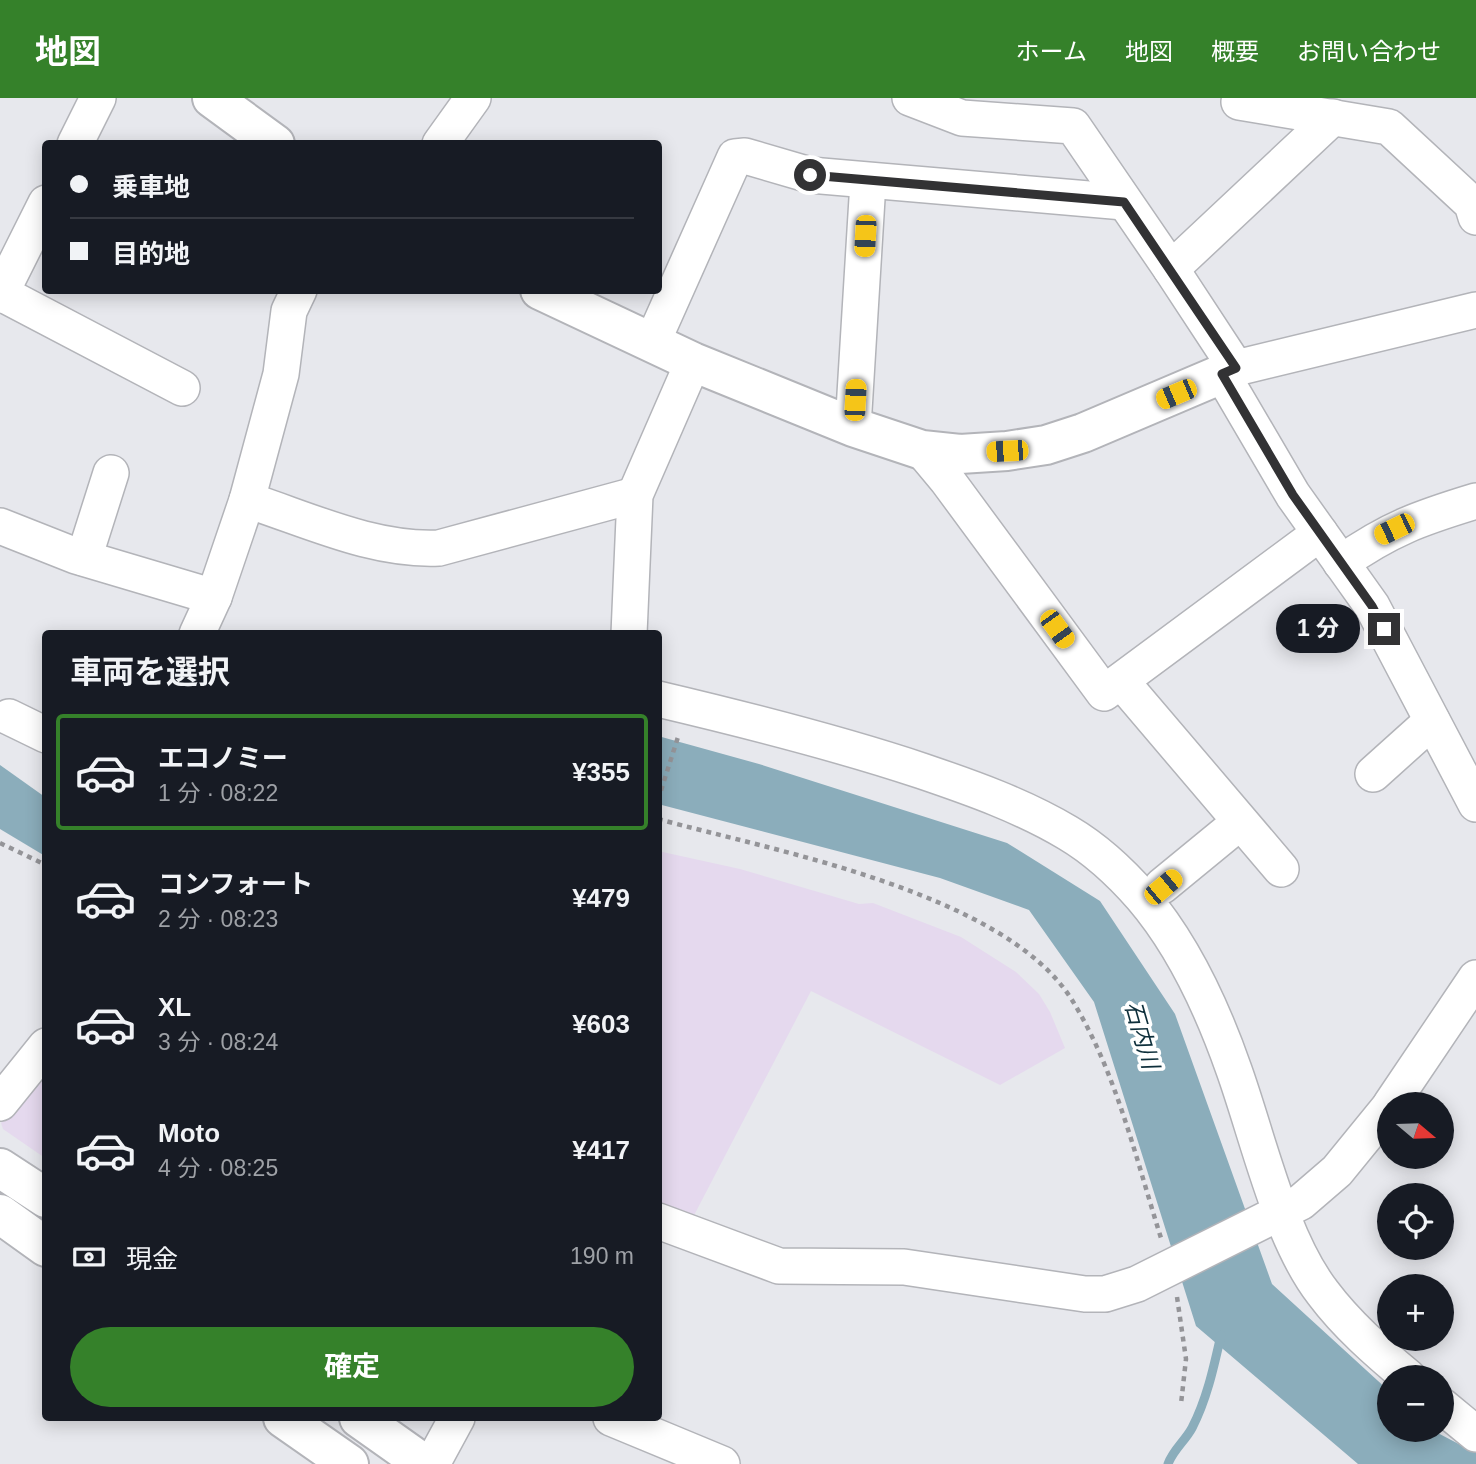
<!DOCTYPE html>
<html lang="ja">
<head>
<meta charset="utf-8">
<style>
  body { margin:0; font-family:Helvetica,"Noto Sans JP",sans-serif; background:#242831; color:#f1f3f6; height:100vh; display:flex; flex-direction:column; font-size:26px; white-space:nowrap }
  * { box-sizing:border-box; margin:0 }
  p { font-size:23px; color:#9ea1a6 }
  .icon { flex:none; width:38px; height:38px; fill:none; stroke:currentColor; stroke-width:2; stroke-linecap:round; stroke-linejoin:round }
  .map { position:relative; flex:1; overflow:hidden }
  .drawer { position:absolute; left:42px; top:532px; width:620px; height:791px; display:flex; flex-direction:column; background:#171b24; border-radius:7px; box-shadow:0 4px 18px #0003 }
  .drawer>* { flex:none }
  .hud { position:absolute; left:42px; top:42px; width:620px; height:154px; border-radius:7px; box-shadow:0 4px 18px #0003; display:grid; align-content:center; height:154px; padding:0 28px; background:#171b24 }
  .needle { width:46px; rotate:109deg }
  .controls { position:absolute; left:1377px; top:994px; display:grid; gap:14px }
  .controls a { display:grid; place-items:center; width:77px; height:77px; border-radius:50%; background:#171b24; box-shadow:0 4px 18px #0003; font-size:35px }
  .end { position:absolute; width:32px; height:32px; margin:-16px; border:9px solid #323234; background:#fff; box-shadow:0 0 0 4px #fff }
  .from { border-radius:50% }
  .bubble { position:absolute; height:49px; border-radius:24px; background:#171b24; box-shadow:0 4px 18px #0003; font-size:23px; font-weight:700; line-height:49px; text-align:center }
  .car { position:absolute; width:21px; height:42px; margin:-21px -10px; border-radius:9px; box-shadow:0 0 5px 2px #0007; background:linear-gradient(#f5c518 24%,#345 0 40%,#f5c518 0 76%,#345 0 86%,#f5c518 0) }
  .hud b { display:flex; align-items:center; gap:24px; height:66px; font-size:26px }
  .hud b+b { border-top:2px solid #363941 }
  .hud i { width:18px; height:18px; background:#f1f3f6 }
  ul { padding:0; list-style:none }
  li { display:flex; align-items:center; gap:21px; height:116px; margin:0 14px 10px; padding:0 14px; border:4px solid transparent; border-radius:7px }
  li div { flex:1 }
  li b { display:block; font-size:26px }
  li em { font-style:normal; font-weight:700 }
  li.active { border-color:#35812a }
  li>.icon { width:63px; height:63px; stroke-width:1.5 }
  h2 { padding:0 28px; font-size:32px; line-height:84px }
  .pay { display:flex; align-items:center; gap:18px; height:77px; padding:0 28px; font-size:26px }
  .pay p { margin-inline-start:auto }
  .cta { display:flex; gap:14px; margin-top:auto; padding:14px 28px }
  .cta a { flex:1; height:80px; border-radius:42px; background:#35812a; color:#fff; font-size:28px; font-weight:700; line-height:80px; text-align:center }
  header { display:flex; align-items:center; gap:42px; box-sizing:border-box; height:98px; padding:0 35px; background:#35812a; color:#fff }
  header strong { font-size:33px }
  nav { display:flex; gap:38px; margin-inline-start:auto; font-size:24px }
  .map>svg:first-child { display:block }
  .education { fill:#e5d9ee }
  .water { fill:#8badbb }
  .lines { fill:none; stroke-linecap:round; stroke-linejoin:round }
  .stream { stroke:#8badbb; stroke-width:9 }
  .street-casing { stroke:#b3b4b9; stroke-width:38 }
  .secondary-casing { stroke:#b3b4b9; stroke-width:42 }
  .path { stroke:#949498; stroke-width:4.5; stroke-dasharray:5 5; stroke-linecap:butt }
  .street { stroke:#fff; stroke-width:35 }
  .secondary { stroke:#fff; stroke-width:38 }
  .route { stroke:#323234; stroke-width:9 }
  .labels { text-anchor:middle; stroke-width:7; stroke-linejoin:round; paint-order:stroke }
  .water-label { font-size:23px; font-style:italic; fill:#0e2f3b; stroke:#fff }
</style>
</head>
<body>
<header>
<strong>地図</strong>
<nav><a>ホーム</a><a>地図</a><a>概要</a><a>お問い合わせ</a></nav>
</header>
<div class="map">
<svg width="1476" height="1366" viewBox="0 0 1476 1366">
  <rect width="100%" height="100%" fill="#e7e8ed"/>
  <g class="education">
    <polygon points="658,753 740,771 859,806 873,805 961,839 1016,874 1039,896 1050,914 1065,950 1000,987 811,893 690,1125 658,1113"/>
    <polygon points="45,971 45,1060 3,1031 1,1025"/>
  </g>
  <g class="water">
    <polygon points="658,638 759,666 1007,745 1100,803 1175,916 1272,1186 1389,1293 1390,1332 1432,1332 1476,1355 1476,1366 1358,1366 1196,1228 1094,904 1029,812 940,780 658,706"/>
    <polygon points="0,667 45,699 45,758 0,731"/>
  </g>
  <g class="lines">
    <path class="stream" d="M1168,1366c5,-14 17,-23 24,-36 15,-29 22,-62 29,-93"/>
    <defs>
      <g id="street">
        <polyline points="910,0 962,20 1073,28 1171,171 1236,270 1476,212"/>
        <polyline points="1239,4 1389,29 1472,106 1476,119"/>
        <polyline points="75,46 98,0"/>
        <polyline points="440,46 473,0"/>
        <polyline points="1171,171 1333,19"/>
        <polyline points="1,195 182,290"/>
        <polyline points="0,197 46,105"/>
        <polyline points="652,245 735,59 745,58 810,77 1124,104"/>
        <polyline points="1222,276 1293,397 1372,508 1476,706"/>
        <polyline points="853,329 868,84"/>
        <polyline points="922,352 947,382 1104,595 1320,435"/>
        <path d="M247,402c62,20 126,51 192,48l196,-53"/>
        <polyline points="0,428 76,458 214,499"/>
        <polyline points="84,460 111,375"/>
        <path d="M1341,465c48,-34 79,-45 135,-62"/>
        <polyline points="197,536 214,499 247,402 281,276 289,213 299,192"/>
        <polyline points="629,536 635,397 693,264"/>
        <polyline points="1121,583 1281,771"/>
        <path d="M658,601c89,21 177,43 264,72 50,17 101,35 146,62 27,16 53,40 74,64 42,49 71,113 92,173 24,67 46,168 89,223 24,32 55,59 85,84"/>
        <polyline points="9,619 46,637"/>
        <polyline points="1373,676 1432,623"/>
        <polyline points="1162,788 1240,724"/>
        <polyline points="0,1005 46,948"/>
        <polyline points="1391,1006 1476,880"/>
        <polyline points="658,1123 779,1168 904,1169 1085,1196 1105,1196 1137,1186 1301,1104 1337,1073 1390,1008"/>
        <polyline points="1442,1308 1476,1336"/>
        <polyline points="611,1320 722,1366"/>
        <polyline points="432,1366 457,1320"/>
      </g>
      <g id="secondary">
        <polyline points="212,0 275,46"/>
        <polyline points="540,192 693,264 853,329 922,352 960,356 1007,353 1046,347 1083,335 1236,270"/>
        <polyline points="0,1070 46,1100"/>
        <polyline points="0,1116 46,1149"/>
        <polyline points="283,1320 349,1366"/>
        <polyline points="359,1320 424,1366"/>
      </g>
    </defs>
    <use href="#street" class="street-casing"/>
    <use href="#secondary" class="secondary-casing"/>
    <g class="path">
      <polyline points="658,702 678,639"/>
      <path d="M658,721c117,32 347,74 414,181 44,71 64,159 89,238"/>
      <polyline points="0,745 46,767"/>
      <polyline points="1177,1199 1186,1261 1181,1306"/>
    </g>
    <use href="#street" class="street"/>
    <use href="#secondary" class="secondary"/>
  </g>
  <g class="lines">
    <polyline class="route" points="810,77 1124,104 1236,270 1222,276 1293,397 1372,508 1384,531"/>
  </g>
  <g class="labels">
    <g class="water-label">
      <text transform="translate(1142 937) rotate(74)" y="8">石内川</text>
    </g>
  </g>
</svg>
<div class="controls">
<a><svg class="needle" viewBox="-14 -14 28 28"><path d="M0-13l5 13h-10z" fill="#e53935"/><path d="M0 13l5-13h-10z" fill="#9ea1a6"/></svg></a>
<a><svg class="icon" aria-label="locate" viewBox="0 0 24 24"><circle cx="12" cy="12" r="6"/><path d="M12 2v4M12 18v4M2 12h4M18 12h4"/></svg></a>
<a>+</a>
<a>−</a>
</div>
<i class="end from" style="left:810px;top:77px"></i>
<i class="end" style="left:1384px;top:531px"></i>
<div class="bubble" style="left:1276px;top:506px;width:84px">1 分</div>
<i class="car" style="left:865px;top:138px;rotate:183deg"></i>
<i class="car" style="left:1176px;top:296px;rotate:247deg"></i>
<i class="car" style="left:855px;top:302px;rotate:3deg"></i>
<i class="car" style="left:1007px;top:353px;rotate:267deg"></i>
<i class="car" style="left:1394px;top:431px;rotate:244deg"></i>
<i class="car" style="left:1057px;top:531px;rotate:144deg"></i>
<i class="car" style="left:1163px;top:789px;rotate:50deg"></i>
<div class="hud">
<b><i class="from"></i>乗車地</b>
<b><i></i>目的地</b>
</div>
<section class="drawer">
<h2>車両を選択</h2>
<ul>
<li class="active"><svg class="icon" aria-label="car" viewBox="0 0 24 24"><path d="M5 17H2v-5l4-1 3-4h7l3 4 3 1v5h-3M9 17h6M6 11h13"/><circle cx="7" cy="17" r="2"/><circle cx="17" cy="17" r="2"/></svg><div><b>エコノミー</b><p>1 分 · 08:22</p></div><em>¥355</em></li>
<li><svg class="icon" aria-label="car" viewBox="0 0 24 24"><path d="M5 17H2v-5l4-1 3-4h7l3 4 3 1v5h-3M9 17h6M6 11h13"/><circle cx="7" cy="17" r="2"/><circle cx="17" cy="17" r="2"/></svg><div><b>コンフォート</b><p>2 分 · 08:23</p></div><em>¥479</em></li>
<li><svg class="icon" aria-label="car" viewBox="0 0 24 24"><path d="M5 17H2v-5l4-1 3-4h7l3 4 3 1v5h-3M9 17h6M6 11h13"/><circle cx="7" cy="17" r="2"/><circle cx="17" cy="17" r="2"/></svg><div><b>XL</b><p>3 分 · 08:24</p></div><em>¥603</em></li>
<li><svg class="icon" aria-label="car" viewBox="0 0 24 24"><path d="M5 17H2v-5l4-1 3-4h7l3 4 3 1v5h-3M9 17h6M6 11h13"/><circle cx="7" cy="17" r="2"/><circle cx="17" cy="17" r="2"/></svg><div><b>Moto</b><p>4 分 · 08:25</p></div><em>¥417</em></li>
</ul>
<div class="pay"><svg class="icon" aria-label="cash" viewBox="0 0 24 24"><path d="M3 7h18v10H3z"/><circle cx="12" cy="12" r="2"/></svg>現金<p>190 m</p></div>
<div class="cta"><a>確定</a></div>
</section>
</div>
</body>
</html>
